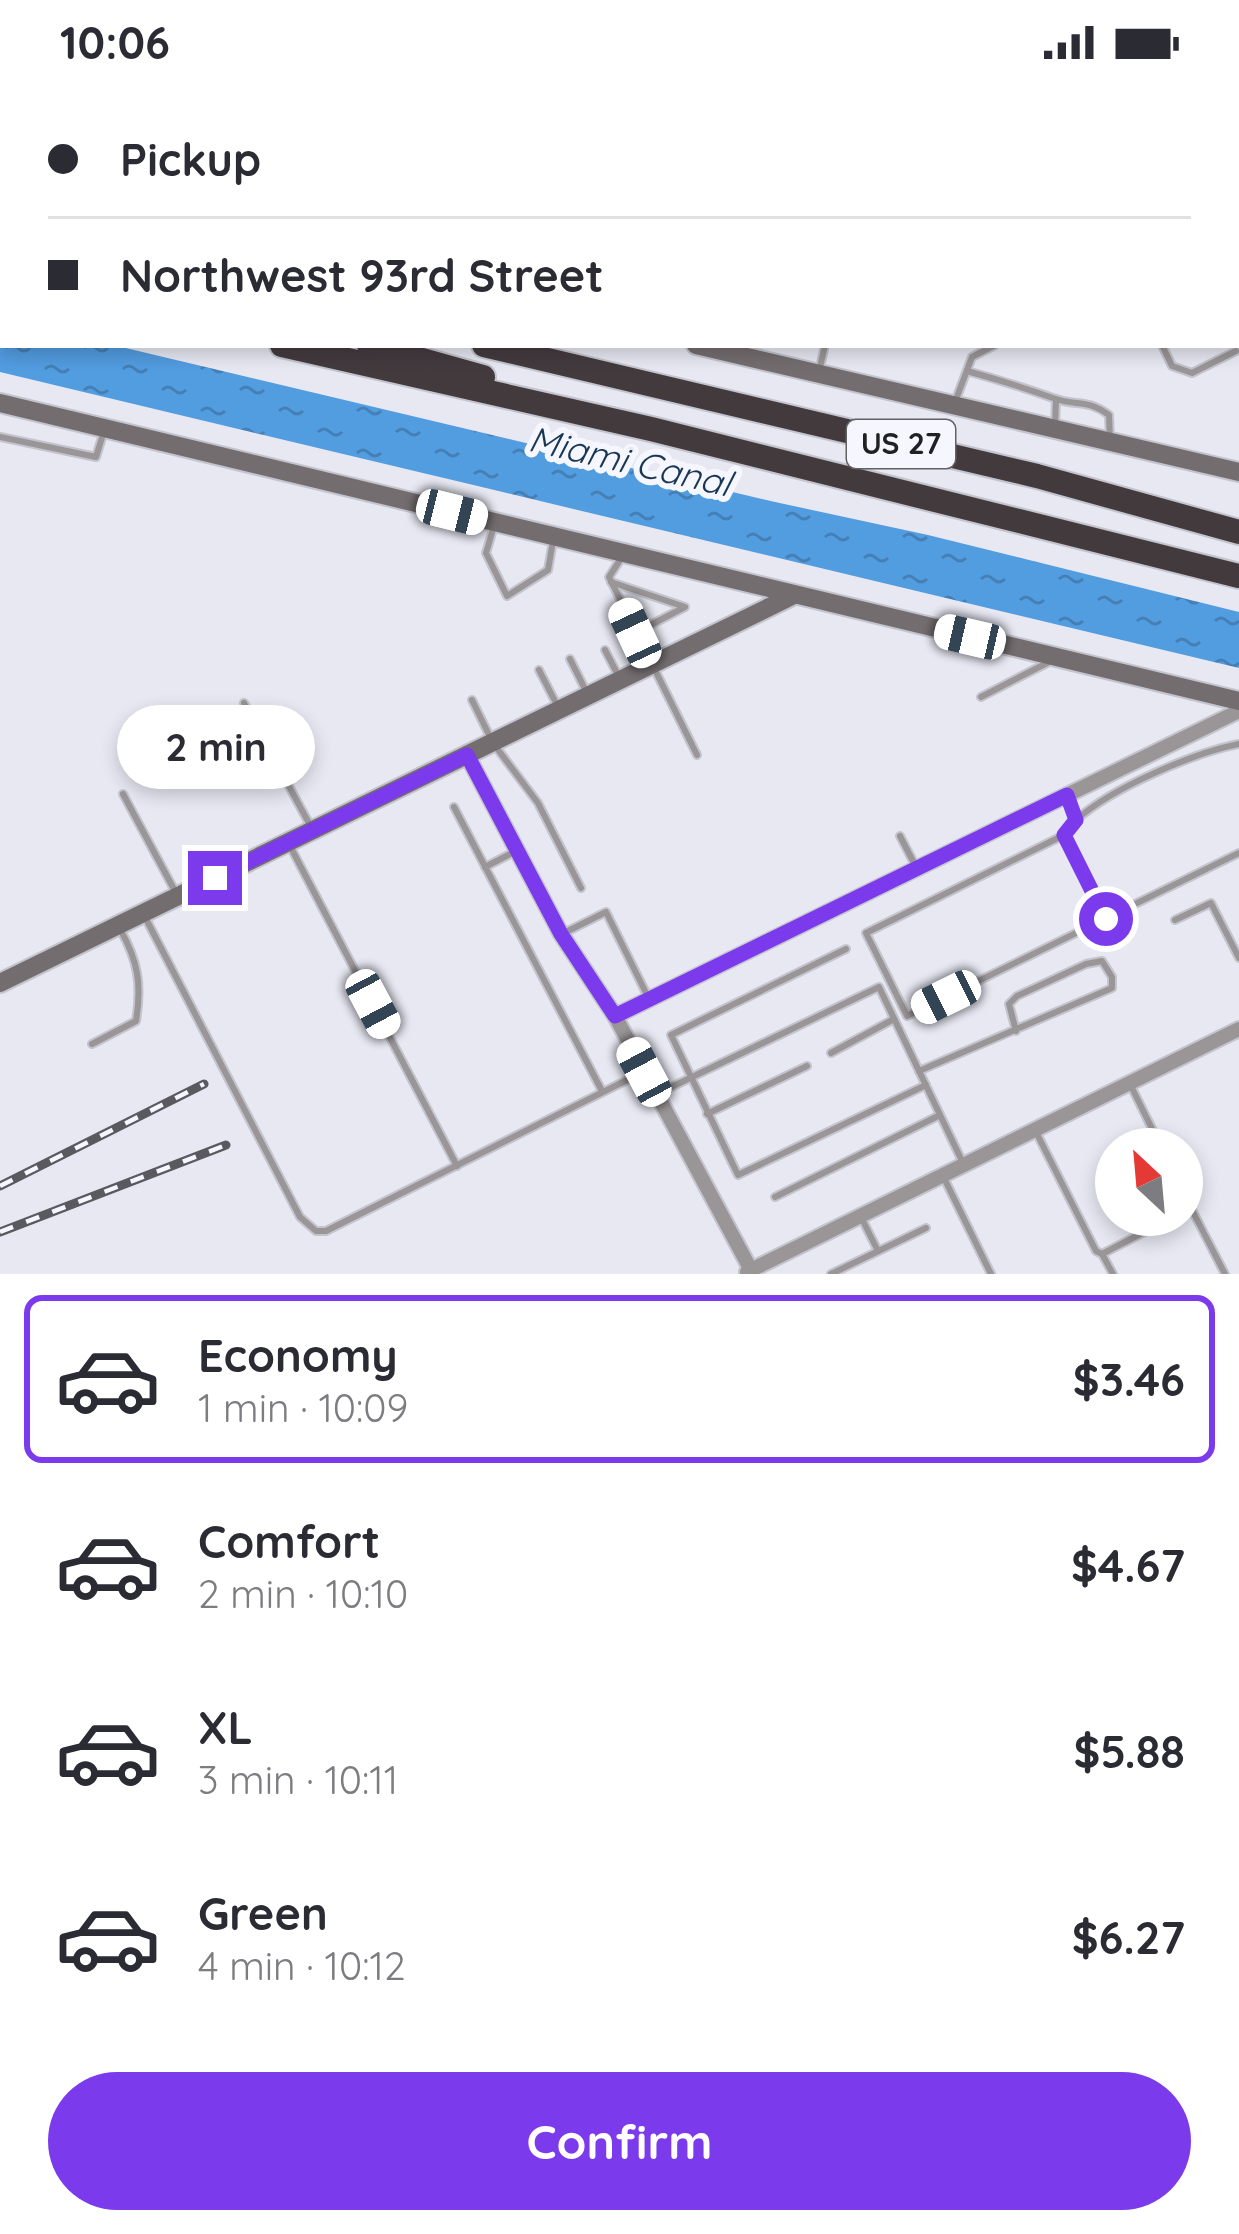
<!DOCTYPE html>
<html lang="en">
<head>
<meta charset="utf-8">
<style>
  body { margin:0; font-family:Quicksand,sans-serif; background:#f7f7f7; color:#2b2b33; height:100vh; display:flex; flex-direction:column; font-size:45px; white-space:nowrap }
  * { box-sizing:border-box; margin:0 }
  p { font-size:39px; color:#7c7c81 }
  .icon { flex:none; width:66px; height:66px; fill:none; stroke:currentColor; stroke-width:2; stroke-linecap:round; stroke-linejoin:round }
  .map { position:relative; height:1190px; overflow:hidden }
  .sheet { display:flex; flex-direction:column; background:#fff; flex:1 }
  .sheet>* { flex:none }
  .banner { position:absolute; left:0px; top:0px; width:1239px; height:264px; box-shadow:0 6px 18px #0003; display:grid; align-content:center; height:264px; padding:0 48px; background:#fff }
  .needle { width:78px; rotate:334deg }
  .buttons { position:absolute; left:1095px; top:1044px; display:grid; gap:24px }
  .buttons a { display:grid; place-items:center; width:108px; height:108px; border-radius:50%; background:#fff; box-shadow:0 6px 18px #0003; font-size:60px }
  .end { position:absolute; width:54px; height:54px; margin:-27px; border:15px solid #7c3aed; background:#fff; box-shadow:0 0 0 6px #fff }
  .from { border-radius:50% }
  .bubble { position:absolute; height:84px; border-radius:42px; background:#fff; box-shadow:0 6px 18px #0003; font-size:39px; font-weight:700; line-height:84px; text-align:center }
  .car { position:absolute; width:36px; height:72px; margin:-36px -18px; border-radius:15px; box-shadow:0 0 9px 3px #0007; background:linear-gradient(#fff 24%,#345 0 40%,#fff 0 76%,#345 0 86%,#fff 0) }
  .banner b { display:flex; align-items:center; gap:42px; height:114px; font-size:45px }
  .banner b+b { border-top:3px solid #e1e1e2 }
  .banner i { width:30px; height:30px; background:#2b2b33 }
  ul { padding:21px 0 0; list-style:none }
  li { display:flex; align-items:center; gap:36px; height:168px; margin:0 24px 18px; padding:0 24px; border:6px solid transparent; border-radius:18px }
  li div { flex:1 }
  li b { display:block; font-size:45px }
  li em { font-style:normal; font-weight:700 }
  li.selected { border-color:#7c3aed }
  li>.icon { width:108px; height:108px; stroke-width:1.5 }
  .primary-button { display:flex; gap:24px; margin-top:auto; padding:24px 48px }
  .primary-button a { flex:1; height:138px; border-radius:72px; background:#7c3aed; color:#fff; font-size:48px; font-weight:700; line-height:138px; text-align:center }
  .status { display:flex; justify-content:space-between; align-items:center; height:84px; padding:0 60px; background:#fff; direction:ltr }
  .status svg { height:33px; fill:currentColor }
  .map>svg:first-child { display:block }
  .water { fill:url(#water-ripples) }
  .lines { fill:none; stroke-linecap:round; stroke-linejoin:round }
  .lane-casing { stroke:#c4c4ce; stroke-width:10 }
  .street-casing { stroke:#c4c4ce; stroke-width:18 }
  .secondary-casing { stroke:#c4c4ce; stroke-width:22 }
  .highway-casing { stroke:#c4c4ce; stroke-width:28 }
  .lane { stroke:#9a9597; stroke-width:6 }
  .street { stroke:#9a9597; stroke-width:14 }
  .secondary { stroke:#746d70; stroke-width:18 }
  .highway { stroke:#433a3e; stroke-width:24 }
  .rail-casing { stroke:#59595f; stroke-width:9 }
  .rail { stroke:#f5f6fe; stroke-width:4.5; stroke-dasharray:14; stroke-linecap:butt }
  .route { stroke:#7c3aed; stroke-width:15 }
  .labels { text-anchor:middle; stroke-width:12; stroke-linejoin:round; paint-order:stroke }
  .shield { fill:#f5f6fe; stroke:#616166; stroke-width:3 }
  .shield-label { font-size:30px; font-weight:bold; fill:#212125 }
  .water-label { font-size:36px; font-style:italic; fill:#193754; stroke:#f5f6fe }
</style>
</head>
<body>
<div class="status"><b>10:06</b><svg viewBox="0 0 49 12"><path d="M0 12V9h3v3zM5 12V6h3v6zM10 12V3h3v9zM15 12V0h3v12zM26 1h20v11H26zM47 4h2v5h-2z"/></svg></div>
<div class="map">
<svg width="1239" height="1190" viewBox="0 0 1239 1190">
  <defs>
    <pattern id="water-ripples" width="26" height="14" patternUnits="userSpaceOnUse" patternTransform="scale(3)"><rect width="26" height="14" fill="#529ce0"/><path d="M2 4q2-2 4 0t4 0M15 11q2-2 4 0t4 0" fill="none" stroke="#447fb5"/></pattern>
  </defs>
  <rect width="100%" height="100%" fill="#e8e8f3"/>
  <polygon class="water" points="0,234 3,261 113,261 775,418 928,451 1239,528 1239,584 0,288"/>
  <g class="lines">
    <defs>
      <g id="lane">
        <polyline points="26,0 31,0"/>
        <polyline points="736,0 738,3"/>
        <polyline points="751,0 752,3"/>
        <polyline points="802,0 803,3"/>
        <polyline points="836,0 838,3"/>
        <polyline points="710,3 716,0"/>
        <polyline points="1054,3 1060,0"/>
        <polyline points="0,59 3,59"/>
        <polyline points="1162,261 1172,282 1192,289 1236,267"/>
        <path d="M967,287c29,8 58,17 86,27 24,9 33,0 56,17l1,25"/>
        <polyline points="819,288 825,261"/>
        <polyline points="955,318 972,273 995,261"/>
        <polyline points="1055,342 1056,316"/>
        <polyline points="0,353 96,373 104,347"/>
        <polyline points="494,442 486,469 507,512 548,486 553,457"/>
        <polyline points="622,473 609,493 697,671"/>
        <polyline points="611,498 685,523 635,549"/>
        <polyline points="605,566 619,593"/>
        <polyline points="570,575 587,609"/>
        <polyline points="539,586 558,623"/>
        <polyline points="981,613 1049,578"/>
        <polyline points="472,616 493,659 538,719 581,804"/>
        <polyline points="244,619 311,743"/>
        <polyline points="123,710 176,809"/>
        <polyline points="454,723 602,1007"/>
        <path d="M1076,736c36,-32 117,-67 163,-76"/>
        <polyline points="1064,751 1076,736 1068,713"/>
        <polyline points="900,752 915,781"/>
        <polyline points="290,762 457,1082"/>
        <polyline points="485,783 514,768"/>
        <polyline points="145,833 300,1133 316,1147 326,1147 643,988"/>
        <polyline points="1105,835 1064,751 866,849 907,932 1239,769"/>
        <polyline points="1175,836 1211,819 1239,874"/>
        <polyline points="564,849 606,828 649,915"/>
        <polyline points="846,865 671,951 738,1091 926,1001"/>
        <path d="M92,960l44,-23c6,-37 2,-60 -16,-92"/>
        <polyline points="831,969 894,935"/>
        <polyline points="919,987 1112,904 1112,893 1102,877 1086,880 1017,912 1009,920 1016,947"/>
        <polyline points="1131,1002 1162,1065"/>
        <polyline points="659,1009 879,903 962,1077"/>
        <polyline points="707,1030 807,982"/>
        <polyline points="1036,1048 1096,1167 1102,1170 1177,1131"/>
        <polyline points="944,1094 991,1190"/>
        <polyline points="1182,1107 1191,1124 1182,1128"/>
        <polyline points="775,1113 940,1031"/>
        <polyline points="1191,1124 1225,1190"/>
        <polyline points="861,1133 878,1167"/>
        <polyline points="1102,1170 1113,1190"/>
        <polyline points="831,1190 926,1144"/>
      </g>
      <g id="street">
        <polyline points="891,0 893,3"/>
        <polyline points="467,671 561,850 615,932 751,1186"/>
        <polyline points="615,932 1239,627"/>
        <polyline points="747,1188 1239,945"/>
      </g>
      <g id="secondary">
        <polyline points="963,3 969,0"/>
        <polyline points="0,97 3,98"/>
        <polyline points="696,261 1239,388"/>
        <polyline points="0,319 1239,617"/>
        <polyline points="0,899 794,511"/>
      </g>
      <g id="highway">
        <polyline points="0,146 3,147"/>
        <polyline points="0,192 3,192"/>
        <polyline points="282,261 651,345 1239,492"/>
        <polyline points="369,261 483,293"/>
        <polyline points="484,261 1037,392 1239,448"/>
      </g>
    </defs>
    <use href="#lane" class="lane-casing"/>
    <use href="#street" class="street-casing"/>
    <use href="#secondary" class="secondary-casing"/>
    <use href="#highway" class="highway-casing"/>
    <use href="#lane" class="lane"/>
    <use href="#street" class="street"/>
    <use href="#secondary" class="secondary"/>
    <use href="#highway" class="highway"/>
    <defs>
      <g id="rail">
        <polyline points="0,1102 204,1000"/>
        <polyline points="0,1148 226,1061"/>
      </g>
    </defs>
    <use href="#rail" class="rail-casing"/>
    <use href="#rail" class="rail"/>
  </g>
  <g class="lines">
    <polyline class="route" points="215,794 467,671 561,850 615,932 1067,711 1076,736 1064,751 1106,835"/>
  </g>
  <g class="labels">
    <rect class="shield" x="847" y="336" width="108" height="48" rx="9"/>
    <g class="shield-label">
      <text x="901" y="370">US 27</text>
    </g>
    <g class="water-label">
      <text transform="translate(630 377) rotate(13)" y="13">Miami Canal</text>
    </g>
  </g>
</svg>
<div class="buttons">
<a><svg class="needle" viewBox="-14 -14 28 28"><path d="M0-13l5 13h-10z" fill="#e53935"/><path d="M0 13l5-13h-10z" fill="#7c7c81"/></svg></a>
</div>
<i class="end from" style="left:1106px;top:835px"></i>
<i class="end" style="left:215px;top:794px"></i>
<div class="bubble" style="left:117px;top:621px;width:198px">2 min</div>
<i class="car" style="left:452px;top:428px;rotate:104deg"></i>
<i class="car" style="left:635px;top:549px;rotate:335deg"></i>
<i class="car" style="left:970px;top:553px;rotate:283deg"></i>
<i class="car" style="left:946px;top:913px;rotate:244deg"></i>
<i class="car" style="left:373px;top:920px;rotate:152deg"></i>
<i class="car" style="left:644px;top:988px;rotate:332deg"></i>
<div class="banner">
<b><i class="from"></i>Pickup</b>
<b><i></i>Northwest 93rd Street</b>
</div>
</div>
<section class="sheet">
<ul>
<li class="selected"><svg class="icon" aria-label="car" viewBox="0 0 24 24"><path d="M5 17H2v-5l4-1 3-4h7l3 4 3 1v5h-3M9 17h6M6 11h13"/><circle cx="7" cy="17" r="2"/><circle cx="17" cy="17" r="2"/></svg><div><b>Economy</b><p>1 min · 10:09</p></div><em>$3.46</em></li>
<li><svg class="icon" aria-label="car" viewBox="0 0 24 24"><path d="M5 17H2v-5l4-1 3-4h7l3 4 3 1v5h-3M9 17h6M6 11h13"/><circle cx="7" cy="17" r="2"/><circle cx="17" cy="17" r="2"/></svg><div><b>Comfort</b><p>2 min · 10:10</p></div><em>$4.67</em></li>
<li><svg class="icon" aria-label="car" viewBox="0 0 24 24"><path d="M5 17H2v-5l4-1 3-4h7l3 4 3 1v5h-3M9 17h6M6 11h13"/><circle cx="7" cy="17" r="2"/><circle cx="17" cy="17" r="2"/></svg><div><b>XL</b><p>3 min · 10:11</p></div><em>$5.88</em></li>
<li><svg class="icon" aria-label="car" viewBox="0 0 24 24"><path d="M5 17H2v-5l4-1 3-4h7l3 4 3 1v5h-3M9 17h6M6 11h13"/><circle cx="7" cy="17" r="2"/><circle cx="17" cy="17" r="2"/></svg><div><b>Green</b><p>4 min · 10:12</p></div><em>$6.27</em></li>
</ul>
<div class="primary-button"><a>Confirm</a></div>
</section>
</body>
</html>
